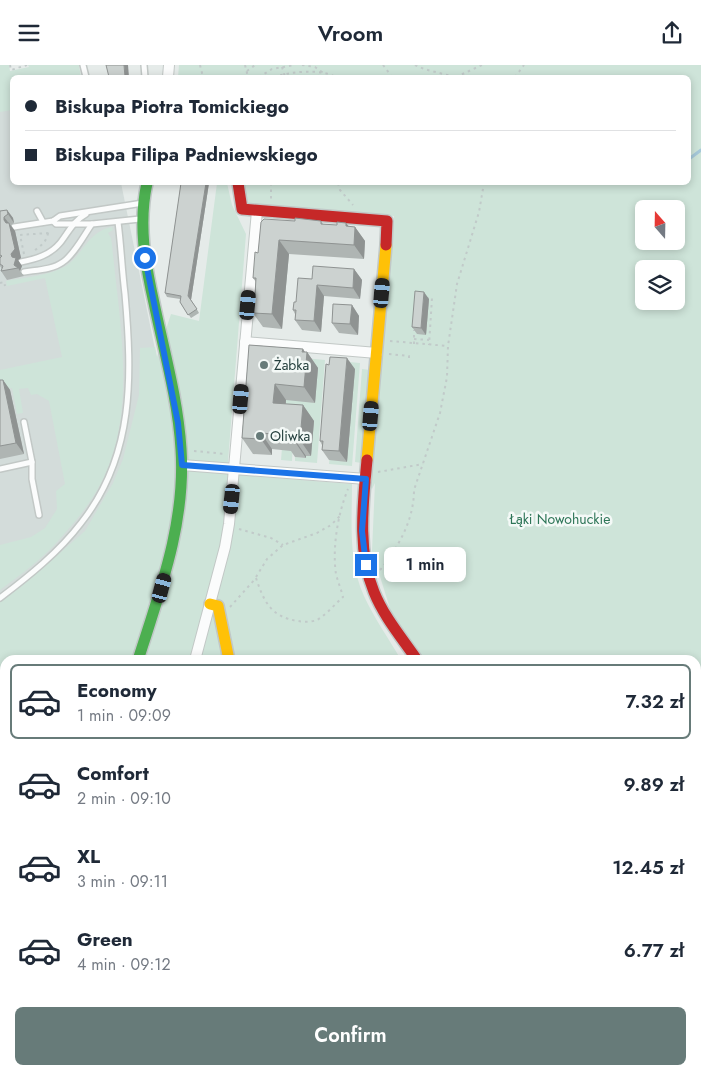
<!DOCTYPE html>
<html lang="en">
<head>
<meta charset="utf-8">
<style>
  body { margin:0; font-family:Jost,sans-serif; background:#f2f2f3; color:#1f2937; height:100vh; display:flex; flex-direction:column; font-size:19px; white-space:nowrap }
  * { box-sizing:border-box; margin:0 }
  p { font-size:16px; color:#747a83 }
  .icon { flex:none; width:28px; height:28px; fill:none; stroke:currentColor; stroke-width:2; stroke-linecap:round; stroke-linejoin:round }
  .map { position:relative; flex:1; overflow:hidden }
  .details { position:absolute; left:0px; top:590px; width:701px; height:420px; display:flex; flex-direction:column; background:#fff; border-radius:15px 15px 0 0; box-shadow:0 2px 8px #0003 }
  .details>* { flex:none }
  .guide { position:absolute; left:10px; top:10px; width:681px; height:110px; border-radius:8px; box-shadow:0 2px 8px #0003; display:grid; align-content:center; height:110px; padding:0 15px; background:#fff }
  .needle { width:32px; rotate:340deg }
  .controls { position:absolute; left:635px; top:135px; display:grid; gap:10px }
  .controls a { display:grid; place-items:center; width:50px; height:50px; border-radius:8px; background:#fff; box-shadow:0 2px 8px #0003; font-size:25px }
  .end { position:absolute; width:22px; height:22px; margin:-11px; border:6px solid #1a73e8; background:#fff; box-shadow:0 0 0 2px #fff }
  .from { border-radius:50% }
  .bubble { position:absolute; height:35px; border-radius:8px; background:#fff; box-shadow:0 2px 8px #0003; font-size:16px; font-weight:600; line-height:35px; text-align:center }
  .car { position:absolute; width:15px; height:30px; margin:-15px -8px; border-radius:6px; box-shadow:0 0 4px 1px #0007; background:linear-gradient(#222 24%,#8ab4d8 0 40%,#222 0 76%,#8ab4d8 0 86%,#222 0) }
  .guide b { display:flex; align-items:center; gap:18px; height:48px; font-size:19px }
  .guide b+b { border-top:1px solid #e0e1e3 }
  .guide i { width:12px; height:12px; background:#1f2937 }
  ul { padding:9px 0 0; list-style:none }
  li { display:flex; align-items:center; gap:15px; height:75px; margin:0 10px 8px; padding:0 5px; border:2px solid transparent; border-radius:8px }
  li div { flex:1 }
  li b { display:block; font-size:19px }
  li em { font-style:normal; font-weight:600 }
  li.selected { border-color:#677b79 }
  li>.icon { width:45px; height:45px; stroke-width:1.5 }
  .cta { display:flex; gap:10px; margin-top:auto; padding:10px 15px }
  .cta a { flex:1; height:58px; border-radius:8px; background:#677b79; color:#fff; font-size:20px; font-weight:600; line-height:58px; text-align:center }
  header { display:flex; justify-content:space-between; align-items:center; height:65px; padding:0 15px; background:#fff; font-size:22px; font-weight:600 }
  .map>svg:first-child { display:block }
  .built { fill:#d3dcda }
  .green { fill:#cee4d9; fill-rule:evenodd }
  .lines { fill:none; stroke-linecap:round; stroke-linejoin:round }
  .stream { stroke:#a6c8d9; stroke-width:3 }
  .lane-casing { stroke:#c2c8c6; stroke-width:8 }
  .street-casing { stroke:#c2c8c6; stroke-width:12 }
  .fast-casing { stroke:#c1c8c7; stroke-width:14 }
  .slow-casing { stroke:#c1c8c7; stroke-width:14 }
  .jam-casing { stroke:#c1c8c7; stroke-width:14 }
  .path { stroke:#c1cac9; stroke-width:2; stroke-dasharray:2.5 4; stroke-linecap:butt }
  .lane { stroke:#fbfcfc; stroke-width:5 }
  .street { stroke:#fbfcfc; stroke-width:10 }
  .fast { stroke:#4caf50; stroke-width:11 }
  .slow { stroke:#ffc107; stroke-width:11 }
  .jam { stroke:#c62828; stroke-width:11 }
  .wall { fill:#afb5b3 }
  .shaded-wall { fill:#8f9392 }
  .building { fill:#ccd2d0; stroke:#8f9392 }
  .route { stroke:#1a73e8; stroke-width:6 }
  .poi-dot { fill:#677b79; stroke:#f4f9f7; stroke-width:2 }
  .labels { text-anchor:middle; stroke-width:5; stroke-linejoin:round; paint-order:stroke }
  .poi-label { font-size:14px; fill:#233e3c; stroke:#f4f9f7; text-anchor:start }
  .park-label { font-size:14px; fill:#2d7557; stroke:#f4f9f7 }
</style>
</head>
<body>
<header><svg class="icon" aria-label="menu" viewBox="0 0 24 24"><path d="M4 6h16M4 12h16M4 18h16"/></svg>Vroom<svg class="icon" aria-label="share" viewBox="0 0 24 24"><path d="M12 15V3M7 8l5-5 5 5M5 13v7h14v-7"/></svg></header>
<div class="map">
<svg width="701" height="1010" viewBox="0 0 701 1010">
  <rect width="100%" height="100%" fill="#e5ebe9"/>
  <polygon class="built" points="12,43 12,118 121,118 157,294 147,406 0,575 0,45"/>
  <g class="green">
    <polygon points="0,0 9,0 10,6 29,2 28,0 79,0 81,12 12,12 12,45 0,47"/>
    <path d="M179,0h522v1010h-701v-473l22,-16 63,-55 28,-48 10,-24 16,-64 1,-47 15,-1 2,10 14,-43 28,7 18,-138h10l5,22 14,29 -19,240 125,10c0,38 -4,77 12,112 10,22 25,43 37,64h-396v410h691v-410h-274l-29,-42 -21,-67 3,-68 -3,6 -2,-3 24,-270 -146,-12 -5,-21h446v-106h-511zM644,144h32v32h-32zM644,204h32v32h-32z"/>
    <path d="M112,162l1,3 -5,3 3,5 1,7c7,74 25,162 -8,232 -11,24 -29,45 -46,64 -17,19 -38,34 -58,49v-45l31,-8 14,-9 12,-19 -1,-18 9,-7 -16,-83 -12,-7 -6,1 -3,-7 -9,1 4,24 -6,1 -5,-26 -12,2v-20l62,-13 -17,-79 -38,8 -1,-5c19,-4 43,-5 60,-15 18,-12 21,-34 46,-39z"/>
    <polygon points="304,293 325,295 317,398 295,396 295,392 306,393 306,391 311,391 293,375 292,396 281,395 289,298"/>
    <polygon points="338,296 360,298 352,401 329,399"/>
    <polygon points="362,304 370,305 362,398 355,397"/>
  </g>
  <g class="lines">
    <g class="stream">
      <polyline points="689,94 701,85"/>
      <polyline points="696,658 701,656"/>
      <polyline points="696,881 701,882"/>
      <polyline points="0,970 5,968"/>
      <polyline points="501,1010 509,1005"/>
    </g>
    <defs>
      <g id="lane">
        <polyline points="83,0 86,12"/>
        <polyline points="144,0 145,12"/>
        <polyline points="37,146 43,157"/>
        <polyline points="53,156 56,159 92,159"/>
        <polyline points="14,162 53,156 60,151 143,138"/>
        <path d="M21,197c15,-3 29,-7 39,-19 8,-10 13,-22 26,-29"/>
        <path d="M24,207c12,-2 28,-2 39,-10 11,-7 21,-27 29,-38l48,-5"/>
        <polyline points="24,357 32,397 32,414 39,450"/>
        <polyline points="0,404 32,397"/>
        <path d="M0,533c29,-22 59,-46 81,-75 54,-68 51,-148 44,-229 -3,-24 -4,-49 -7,-72"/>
      </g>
      <g id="street">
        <polyline points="168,12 169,0"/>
        <polyline points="245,277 377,288"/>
        <polyline points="182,400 366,414"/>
        <polyline points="195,595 225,482 229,459 257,146"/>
        <polyline points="0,960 5,959"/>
      </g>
      <path id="fast" d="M138,595c22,-69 48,-138 43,-211 -3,-49 -17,-98 -27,-146 -9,-40 -16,-79 -7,-120"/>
      <g id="slow">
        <polyline points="367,395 386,180"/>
        <polyline points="210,539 218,541 229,595"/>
      </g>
      <g id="jam">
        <polyline points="238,118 242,144 387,156 386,180"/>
        <path d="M367,395c-4,43 -10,91 7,132 10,25 28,46 43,68"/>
      </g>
    </defs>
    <use href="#lane" class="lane-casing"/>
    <use href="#street" class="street-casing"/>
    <use href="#fast" class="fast-casing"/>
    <use href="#slow" class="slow-casing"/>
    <use href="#jam" class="jam-casing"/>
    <g class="path">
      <polyline points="10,0 11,5 27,0"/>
      <polyline points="200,0 203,12"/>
      <polyline points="245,0 248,12"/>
      <polyline points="302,0 315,2 322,7 318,12"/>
      <polyline points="383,0 392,12"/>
      <polyline points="415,0 424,4 455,12"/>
      <polyline points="282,2 285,12"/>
      <polyline points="247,6 255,0"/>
      <polyline points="259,12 272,4 295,0"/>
      <path d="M274,12c15,-5 47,-9 61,0"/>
      <polyline points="456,12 482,0"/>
      <polyline points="515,12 524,0"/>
      <polyline points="271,118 271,135"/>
      <polyline points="338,118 340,125 353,140"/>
      <path d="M35,185c6,-4 12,-9 13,-17"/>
      <polyline points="24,189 20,170 48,168 49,165"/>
      <polyline points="0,218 4,217 5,221"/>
      <polyline points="426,233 432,233 429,280"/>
      <polyline points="414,274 429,275"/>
      <polyline points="390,276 448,281"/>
      <polyline points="414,279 414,265"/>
      <polyline points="389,289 409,291 409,293"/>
      <polyline points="194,386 226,389"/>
      <polyline points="378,407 423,399"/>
      <polyline points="239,464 271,473 283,480"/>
      <path d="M380,505c18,-22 34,-50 34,-80l26,-77 7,-36 1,-31 9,-62 22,-72 5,-29"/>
      <polyline points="256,512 267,494 283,480 317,468 331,460 340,451"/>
      <path d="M230,542l26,-29c8,24 15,39 42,43 6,1 14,1 19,-1 10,-6 18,-16 26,-23 -2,-8 -5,-15 -7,-23 -4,-26 2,-61 12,-85"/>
      <polyline points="696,742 701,739"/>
      <polyline points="696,833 701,834"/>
      <polyline points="696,908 701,903"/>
      <polyline points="696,987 701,996"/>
      <polyline points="568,1005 571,1010"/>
      <polyline points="627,1005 629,1010"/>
      <polyline points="604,1010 618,1005"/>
    </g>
    <use href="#lane" class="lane"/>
    <use href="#street" class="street"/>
    <use href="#fast" class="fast"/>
    <use href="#slow" class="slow"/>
    <use href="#jam" class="jam"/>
  </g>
  <g class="wall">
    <polygon points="181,118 209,118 191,235 199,248 191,253 180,237 180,234 167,232 165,228"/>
    <polygon points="7,145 13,153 14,158 11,160 15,166 21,193 18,195 22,201 20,206 24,211 7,215 1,206 2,204 0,201 0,146"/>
    <polygon points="295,156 321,156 323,159 355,162 365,176 364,194 289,189 282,264 263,262 253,248 254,242 251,238 255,230 256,217 253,213 258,188"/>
    <polygon points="354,204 362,215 360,234 324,231 321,267 302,265 295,255 295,249 293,245 296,237 312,214"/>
    <polygon points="429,234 426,270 417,269 412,262"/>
    <polygon points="352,240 359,251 358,270 339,268 332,258"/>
    <polygon points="249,280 303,284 304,287 307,287 318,303 315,338 286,335 286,339 303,340 314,356 311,391 306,391 306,393 295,392 291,386 272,384 272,390 253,389 242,373"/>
    <polygon points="355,304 347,397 329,395 322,385 322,380 320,376"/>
    <polygon points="0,315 3,315 10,325 24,389 0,394"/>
  </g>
  <g class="shaded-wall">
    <polygon points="124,0 128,0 129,12 125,12"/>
    <polygon points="206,118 209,118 191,235 199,248 188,231"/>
    <polygon points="7,145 13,153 14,158 8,149"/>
    <polygon points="4,152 15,166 21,193 18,195 22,201 20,206 18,203 14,200 11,189 4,155"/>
    <polygon points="346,158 355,169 355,162 365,176 364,194 354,180 346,161"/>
    <polygon points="279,175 289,189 282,264 272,249"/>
    <polygon points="354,204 362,215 360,234 353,223"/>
    <polygon points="317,220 324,231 321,267 314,256"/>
    <polygon points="424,227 429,234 426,270 421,263"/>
    <polygon points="352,240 359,251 358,270 350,259"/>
    <polygon points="303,284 307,290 307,287 318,303 315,338 304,322"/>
    <polygon points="347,293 355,304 347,397 339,386"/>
    <polygon points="3,315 10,325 24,389 16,378"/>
    <polygon points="275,319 286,335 284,354 273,338"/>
    <polygon points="303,340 314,356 311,391 300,375"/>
    <polygon points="261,368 272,384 272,390 261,374"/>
    <polygon points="295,375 306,391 306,393 295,377"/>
  </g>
  <g class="building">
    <polygon points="106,0 124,0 125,12 109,12"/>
    <polygon points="181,118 206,118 188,231 197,244 188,250 180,237 181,231 165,228"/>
    <polygon points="7,145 8,149 4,152 4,155 6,158 9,158 15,184 11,189 12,192 16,193 14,200 18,203 1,206 3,201 0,199 0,193 2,191 0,190 0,146"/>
    <polygon points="295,153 321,156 321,159 337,160 337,157 346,158 346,161 355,162 354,180 279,175 272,249 253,248 254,239 251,238 251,230 255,230 256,213 253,213 255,187 258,188 261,157 264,154 295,156"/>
    <polygon points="313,201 354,204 353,223 317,220 314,256 295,255 296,245 293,245 294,237 296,237 298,213 312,214"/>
    <polygon points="415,226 424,227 421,263 412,262"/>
    <polygon points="333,239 352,240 350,259 332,258"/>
    <polygon points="249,280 303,284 302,287 307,287 304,322 275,319 273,338 303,340 300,375 295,375 295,377 284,376 285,370 261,368 261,374 242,373"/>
    <polygon points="330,292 347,293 339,386 322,385 323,376 320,376 326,299 329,300"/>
    <polygon points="0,315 3,315 16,378 0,381"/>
  </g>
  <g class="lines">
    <polyline class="route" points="145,193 178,358 182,400 366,414 362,466 366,500"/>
  </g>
  <g class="poi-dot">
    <circle cx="264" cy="300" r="5"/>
    <circle cx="260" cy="371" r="5"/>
  </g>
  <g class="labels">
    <g class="poi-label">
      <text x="274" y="305">Żabka</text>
      <text x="270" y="376">Oliwka</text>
    </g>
    <g class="park-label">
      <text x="560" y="459">Łąki Nowohuckie</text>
    </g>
  </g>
</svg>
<div class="controls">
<a><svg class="needle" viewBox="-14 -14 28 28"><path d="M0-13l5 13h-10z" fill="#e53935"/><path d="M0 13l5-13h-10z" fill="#747a83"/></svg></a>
<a><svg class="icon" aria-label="layers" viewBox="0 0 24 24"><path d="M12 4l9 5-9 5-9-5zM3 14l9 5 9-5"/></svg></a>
</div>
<i class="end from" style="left:145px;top:193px"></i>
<i class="end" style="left:366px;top:500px"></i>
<div class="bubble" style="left:384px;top:482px;width:82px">1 min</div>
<i class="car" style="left:382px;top:228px;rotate:5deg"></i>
<i class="car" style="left:248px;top:240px;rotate:5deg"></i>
<i class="car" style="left:241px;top:334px;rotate:5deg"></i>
<i class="car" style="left:371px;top:351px;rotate:5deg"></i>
<i class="car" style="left:232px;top:434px;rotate:186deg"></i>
<i class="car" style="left:162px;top:523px;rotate:15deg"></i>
<div class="guide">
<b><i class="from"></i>Biskupa Piotra Tomickiego</b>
<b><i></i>Biskupa Filipa Padniewskiego</b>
</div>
<section class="details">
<ul>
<li class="selected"><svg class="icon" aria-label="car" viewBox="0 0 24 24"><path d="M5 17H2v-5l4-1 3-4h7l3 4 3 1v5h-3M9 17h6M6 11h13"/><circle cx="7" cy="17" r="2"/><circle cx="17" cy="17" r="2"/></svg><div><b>Economy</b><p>1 min · 09:09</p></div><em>7.32 zł</em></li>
<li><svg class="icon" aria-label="car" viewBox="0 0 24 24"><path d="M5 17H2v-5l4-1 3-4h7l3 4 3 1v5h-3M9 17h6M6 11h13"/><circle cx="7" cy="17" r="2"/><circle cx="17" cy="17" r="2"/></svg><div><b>Comfort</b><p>2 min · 09:10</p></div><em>9.89 zł</em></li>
<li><svg class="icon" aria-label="car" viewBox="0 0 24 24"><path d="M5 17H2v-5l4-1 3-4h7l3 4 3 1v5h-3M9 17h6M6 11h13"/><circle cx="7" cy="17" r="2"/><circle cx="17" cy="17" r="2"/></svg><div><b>XL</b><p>3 min · 09:11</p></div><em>12.45 zł</em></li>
<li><svg class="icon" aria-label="car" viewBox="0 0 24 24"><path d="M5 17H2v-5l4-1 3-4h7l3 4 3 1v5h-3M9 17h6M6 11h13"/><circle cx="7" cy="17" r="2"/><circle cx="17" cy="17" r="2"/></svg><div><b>Green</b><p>4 min · 09:12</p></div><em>6.77 zł</em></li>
</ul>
<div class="cta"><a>Confirm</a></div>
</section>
</div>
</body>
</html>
